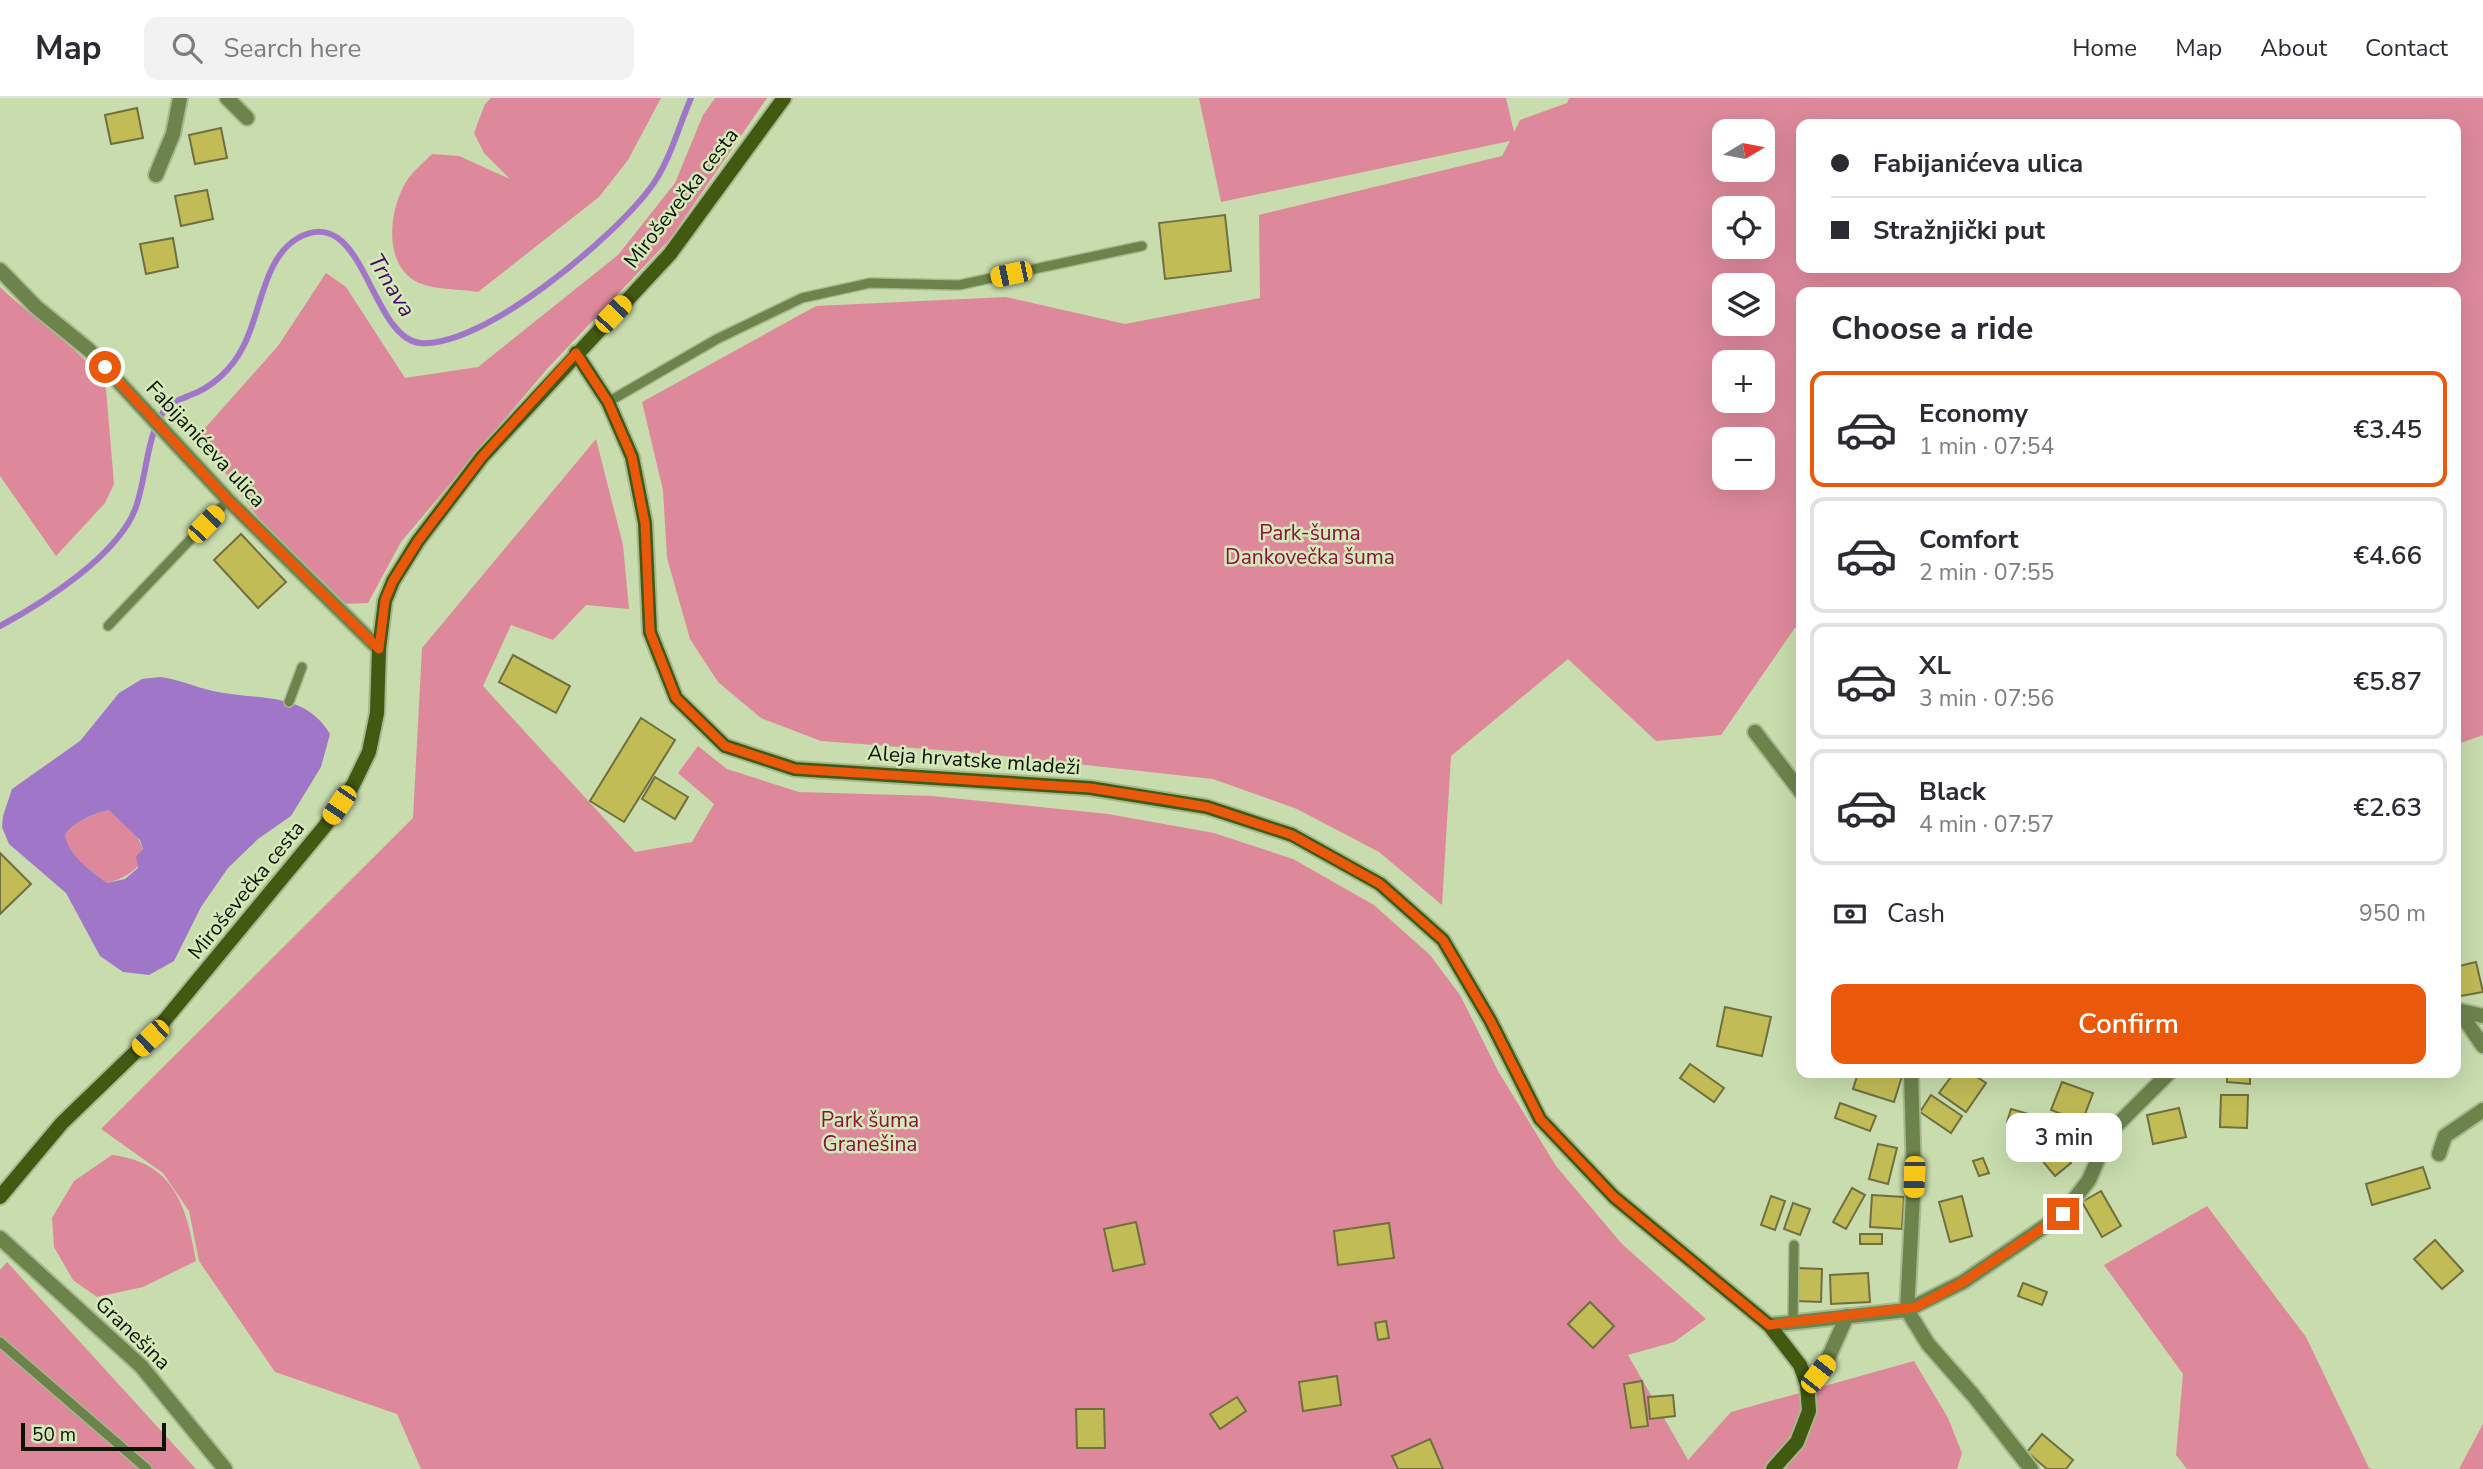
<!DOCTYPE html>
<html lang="en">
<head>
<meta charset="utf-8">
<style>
  body { margin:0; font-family:"Nunito Sans",sans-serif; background:#f2f2f3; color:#2b2b33; height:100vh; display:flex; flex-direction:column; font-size:26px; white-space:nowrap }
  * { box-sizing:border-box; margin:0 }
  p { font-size:23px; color:#7c7c81 }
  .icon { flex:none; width:38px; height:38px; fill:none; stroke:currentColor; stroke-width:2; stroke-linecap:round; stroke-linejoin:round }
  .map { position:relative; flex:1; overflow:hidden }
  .panel { position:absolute; left:1796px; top:189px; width:665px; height:791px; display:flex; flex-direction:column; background:#fff; border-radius:14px; box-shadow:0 7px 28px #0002 }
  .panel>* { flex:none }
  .banner { position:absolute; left:1796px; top:21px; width:665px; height:154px; border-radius:14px; box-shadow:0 7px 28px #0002; display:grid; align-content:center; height:154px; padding:0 35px; background:#fff }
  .needle { width:46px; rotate:80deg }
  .fabs { position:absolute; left:1712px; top:21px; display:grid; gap:14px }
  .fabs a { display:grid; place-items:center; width:63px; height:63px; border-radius:14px; background:#fff; box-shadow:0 7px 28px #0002; font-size:35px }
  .scale { position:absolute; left:21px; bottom:18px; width:145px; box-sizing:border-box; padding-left:7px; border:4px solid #0c1303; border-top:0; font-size:19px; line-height:24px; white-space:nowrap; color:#0c1303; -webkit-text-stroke:5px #d5e9b9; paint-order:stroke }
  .end { position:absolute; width:32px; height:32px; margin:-16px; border:9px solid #ea580c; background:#fff; box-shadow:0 0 0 4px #fff }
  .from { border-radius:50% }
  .bubble { position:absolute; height:49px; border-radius:14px; background:#fff; box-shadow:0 7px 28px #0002; font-size:23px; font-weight:600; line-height:49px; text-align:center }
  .car { position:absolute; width:21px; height:42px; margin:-21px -10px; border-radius:9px; box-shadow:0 0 5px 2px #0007; background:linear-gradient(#f5c518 24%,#345 0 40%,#f5c518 0 76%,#345 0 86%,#f5c518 0) }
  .banner b { display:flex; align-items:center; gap:24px; height:66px; font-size:26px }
  .banner b+b { border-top:2px solid #e1e1e2 }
  .banner i { width:18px; height:18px; background:#2b2b33 }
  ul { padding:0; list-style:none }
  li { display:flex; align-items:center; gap:21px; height:116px; margin:0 14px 10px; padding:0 21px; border:4px solid #e1e1e2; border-radius:14px }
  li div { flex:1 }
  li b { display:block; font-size:26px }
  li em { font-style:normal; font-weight:600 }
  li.selected { border-color:#ea580c }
  li>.icon { width:63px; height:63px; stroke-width:1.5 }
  h2 { padding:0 35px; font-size:32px; line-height:84px }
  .pay { display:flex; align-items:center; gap:18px; height:77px; padding:0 35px; font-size:26px }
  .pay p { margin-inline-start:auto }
  .action { display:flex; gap:14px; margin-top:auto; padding:14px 35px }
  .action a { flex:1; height:80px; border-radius:14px; background:#ea580c; color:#fff; font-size:28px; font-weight:600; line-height:80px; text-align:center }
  header { display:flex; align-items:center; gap:42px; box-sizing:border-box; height:98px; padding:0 35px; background:#fff; border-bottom:2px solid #e1e1e2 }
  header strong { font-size:33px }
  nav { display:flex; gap:38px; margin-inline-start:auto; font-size:24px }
  .search { width:490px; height:63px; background:#f2f2f3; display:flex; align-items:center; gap:18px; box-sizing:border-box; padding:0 24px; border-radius:14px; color:#7c7c81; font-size:26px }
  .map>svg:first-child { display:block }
  .green { fill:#dd899b; fill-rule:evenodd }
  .water { fill:#a077c8; fill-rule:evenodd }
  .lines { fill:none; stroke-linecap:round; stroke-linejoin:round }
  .stream { stroke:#a077c8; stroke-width:6 }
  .building { fill:#c1bc56; stroke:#706f40; stroke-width:2 }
  .lane-casing { stroke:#a6b88e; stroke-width:12 }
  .street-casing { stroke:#a6b88e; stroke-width:18 }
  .secondary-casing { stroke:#a6b88e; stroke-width:18 }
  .lane { stroke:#6d834c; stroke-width:9 }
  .street { stroke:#6d834c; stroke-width:14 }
  .secondary { stroke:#415910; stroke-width:14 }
  .route { stroke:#ea580c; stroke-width:9 }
  .labels { text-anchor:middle; stroke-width:5; stroke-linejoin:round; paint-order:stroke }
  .street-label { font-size:21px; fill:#0c1303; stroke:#d5e9b9 }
  .park-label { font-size:21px; fill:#8a113e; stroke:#d5e9b9 }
  .water-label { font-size:23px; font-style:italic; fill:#46076d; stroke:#d5e9b9 }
</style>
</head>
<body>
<header>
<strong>Map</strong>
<div class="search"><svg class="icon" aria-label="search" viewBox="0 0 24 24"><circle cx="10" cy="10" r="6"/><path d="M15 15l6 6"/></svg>Search here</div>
<nav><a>Home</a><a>Map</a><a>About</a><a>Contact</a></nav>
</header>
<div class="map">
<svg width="2483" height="1371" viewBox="0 0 2483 1371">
  <rect width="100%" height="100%" fill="#c8dcad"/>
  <g class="green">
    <path d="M491,0h170l-33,62 -29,37 -121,95c-18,-3 -42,-2 -59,-9 -37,-17 -30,-73 -13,-101 6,-10 17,-19 26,-28l27,2 51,23 -26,-26 -10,-20 11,-29z"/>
    <polygon points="715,0 767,0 670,141 547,271 401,444 368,505 341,506 260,422 198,338 278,248 326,175 346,189 405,280 478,269 618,157 675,85 703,17"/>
    <path d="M1199,0h307l8,34 6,-12 47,-17 2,-5h914v637l-28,10v-453h-654v327l-80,116 -65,6 -88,-82 -117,97 -9,149 -63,-53 -82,-43 -84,-30 -246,-27 -146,-11 -60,-23 -43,-36 -28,-43 -23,-81 -4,-68 -21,-88 174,-96 190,-9 119,27 135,-26 -1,-83 243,-59 8,-15 -289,61zM1801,26h654v144h-654zM1724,33h38v39h-38zM1724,110h38v39h-38zM1724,187h38v39h-38zM1724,264h38v39h-38zM1724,341h38v39h-38z"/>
    <path d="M0,189c27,27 95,71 106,102l8,95 -9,19 -49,53 -56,-80z"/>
    <polygon points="596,341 623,447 629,511 586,507 553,542 511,527 483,588 635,754 692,744 714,706 678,675 698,648 727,671 799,694 932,698 1108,716 1214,735 1293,761 1374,807 1430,857 1460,897 1498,973 1556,1068 1622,1146 1706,1221 1674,1244 1628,1257 1688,1362 1731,1314 1914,1263 1948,1320 1962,1355 1957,1371 421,1371 397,1316 275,1274 199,1163 189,1113 163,1075 101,1031 413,720 422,550"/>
    <path d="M109,712c10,9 25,20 31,32 12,23 -16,37 -33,41 -15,-11 -39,-28 -43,-48 8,-13 31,-22 45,-25z"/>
    <path d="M112,1057c63,8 74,51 84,106l-53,26 -46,10 -24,-17 -19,-33 -2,-29 22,-37z"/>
    <polygon points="2207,1108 2306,1239 2369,1370 2373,1371 2187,1371 2176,1357 2183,1276 2104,1167"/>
    <polygon points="7,1164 196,1371 0,1371 0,1172"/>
    <polygon points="2483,1326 2483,1371 2459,1371"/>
  </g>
  <path class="water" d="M160,579c18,2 35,10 53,14 43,10 91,-1 117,43l-9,33 -30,49 -33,23 -30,29 -27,39 -27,54 -25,14 -26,-3 -23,-16 -34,-63 -57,-49 -7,-17 1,-11 9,-27 68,-48 39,-48 23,-14zM109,712l31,30 3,9 -7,8 2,11 -13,11 -18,4c-15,-11 -39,-28 -42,-48 7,-13 30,-22 44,-25z"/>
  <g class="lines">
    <path class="stream" d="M0,528c43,-23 119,-71 136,-119 11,-32 10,-70 29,-98 6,-8 15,-9 23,-13 24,-8 44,-27 55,-49 18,-33 20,-89 55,-109 66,-37 72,100 122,105 63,5 190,-103 228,-152 21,-26 30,-63 43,-93"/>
  </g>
  <g class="building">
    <polygon points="137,10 143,40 111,46 105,17"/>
    <polygon points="221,30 227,60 195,66 189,37"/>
    <polygon points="207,92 213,121 181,128 175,98"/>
    <polygon points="1225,117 1231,173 1165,181 1159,125"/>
    <polygon points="173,140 178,169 146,176 140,146"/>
    <polygon points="241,436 286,484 258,510 214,462"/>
    <polygon points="513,557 570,588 556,615 499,584"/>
    <polygon points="641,620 675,642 624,724 590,703"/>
    <polygon points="655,679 688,699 675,721 642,701"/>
    <polygon points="0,755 31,786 0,816"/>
    <polygon points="2476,864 2483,894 2455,899 2455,869"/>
    <polygon points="1725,909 1771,919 1762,958 1717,948"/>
    <polygon points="1690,966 1724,990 1714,1004 1680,980"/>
    <polygon points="1858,975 1903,975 1894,1004 1853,991"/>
    <polygon points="1954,975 1971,975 1986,985 1966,1014 1939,995"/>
    <polygon points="2227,975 2250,975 2250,986 2227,984"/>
    <polygon points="2062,984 2093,995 2082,1024 2051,1012"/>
    <polygon points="1931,997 1962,1018 1951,1035 1920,1014"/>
    <polygon points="2221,997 2248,997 2247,1030 2220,1029"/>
    <polygon points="1840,1005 1876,1018 1870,1033 1835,1020"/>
    <polygon points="2179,1010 2186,1039 2153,1046 2147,1017"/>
    <polygon points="2011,1011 2039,1019 2035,1032 2007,1024"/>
    <polygon points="2051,1041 2071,1065 2055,1078 2035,1054"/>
    <polygon points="1878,1046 1897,1050 1888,1086 1869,1081"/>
    <polygon points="1983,1060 1989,1075 1979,1078 1973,1063"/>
    <polygon points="2423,1069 2430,1090 2372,1107 2366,1086"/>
    <polygon points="1852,1090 1865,1097 1846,1131 1833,1124"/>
    <polygon points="2101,1093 2121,1128 2102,1139 2082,1104"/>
    <polygon points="1872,1097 1904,1099 1902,1131 1870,1129"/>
    <polygon points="1771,1098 1785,1103 1775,1132 1761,1127"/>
    <polygon points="1962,1098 1972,1138 1950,1144 1939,1104"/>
    <polygon points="1793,1105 1810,1111 1800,1137 1784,1131"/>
    <polygon points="1136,1124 1145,1166 1113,1173 1104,1131"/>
    <polygon points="1389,1125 1394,1160 1338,1167 1334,1133"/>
    <rect x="1860" y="1136" width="22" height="10"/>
    <polygon points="2435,1142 2463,1173 2442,1191 2414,1161"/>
    <polygon points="1797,1170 1822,1171 1821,1204 1796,1203"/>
    <polygon points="1868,1175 1870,1204 1831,1206 1830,1177"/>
    <polygon points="2023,1185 2047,1194 2042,1207 2018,1198"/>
    <polygon points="1590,1204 1614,1228 1593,1250 1568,1226"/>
    <polygon points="1386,1223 1389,1240 1378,1242 1375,1225"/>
    <polygon points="1337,1278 1341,1307 1303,1313 1299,1284"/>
    <polygon points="1642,1283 1648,1328 1631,1330 1624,1286"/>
    <polygon points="1673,1297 1675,1318 1650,1321 1648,1299"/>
    <polygon points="1237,1299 1246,1313 1220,1331 1210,1316"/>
    <polygon points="1076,1311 1104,1311 1105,1350 1077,1350"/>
    <polygon points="2042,1336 2073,1362 2066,1371 2047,1371 2027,1354"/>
    <polygon points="1430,1341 1443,1371 1398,1371 1392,1358"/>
  </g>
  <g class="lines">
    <defs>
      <g id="lane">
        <polyline points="608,304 717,241 802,200 870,185 959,187 1142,148"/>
        <polyline points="108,528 228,402"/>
        <polyline points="289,604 302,569"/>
        <polyline points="1793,1222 1794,1147"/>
        <polyline points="0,1244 147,1371"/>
      </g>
      <g id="street">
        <polyline points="227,0 247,20"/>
        <polyline points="156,77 173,36 180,0"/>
        <polyline points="0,172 36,209 89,252 228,402 379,551"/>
        <polyline points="1755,634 1801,694"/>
        <polyline points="2457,912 2483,918"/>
        <polyline points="2459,913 2483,948"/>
        <polyline points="1911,975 1914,1079 1907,1212 1928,1246 1973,1297 2031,1371"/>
        <polyline points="2439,1056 2445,1038 2483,1012"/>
        <polyline points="0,1140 141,1268 225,1371"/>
        <polyline points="1769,1227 1907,1212 1963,1184 2063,1116 2089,1082 2109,1035 2169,975"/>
        <polyline points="1807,1286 1826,1265 1847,1218"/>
      </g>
      <g id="secondary">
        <polyline points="576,255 608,304 632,359 645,425 650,534 676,600 725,648 795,671 1090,690 1207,709 1292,737 1380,786 1443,842 1490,922 1540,1021 1614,1099 1769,1227 1800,1267 1807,1286 1809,1313 1797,1344 1773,1371"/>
        <polyline points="0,1099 62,1025 150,940 325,728 353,687 369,654 377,615 379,551 385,503 393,483 418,443 482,359 670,156 784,0"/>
      </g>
    </defs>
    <use href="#lane" class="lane-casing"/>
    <use href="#street" class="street-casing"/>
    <use href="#secondary" class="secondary-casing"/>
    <use href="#lane" class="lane"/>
    <use href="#street" class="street"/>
    <use href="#secondary" class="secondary"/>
  </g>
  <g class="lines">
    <polyline class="route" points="105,269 228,402 379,551 385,502 393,483 418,443 482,359 576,255 608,304 632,359 645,425 650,534 676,600 725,648 795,671 1090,690 1160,701 1207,709 1292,737 1380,786 1443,842 1490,922 1540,1021 1614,1099 1769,1227 1916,1209 1963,1184 2063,1116"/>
  </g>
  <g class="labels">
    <g class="street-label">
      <text transform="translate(681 100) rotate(-52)" y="7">Miroševečka cesta</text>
      <text transform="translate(206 346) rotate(47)" y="7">Fabijanićeva ulica</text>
      <text transform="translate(974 662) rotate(4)" y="7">Aleja hrvatske mladeži</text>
      <text transform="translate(246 792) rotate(-51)" y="7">Miroševečka cesta</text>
      <text transform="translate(133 1235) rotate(44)" y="7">Granešina</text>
    </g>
    <g class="park-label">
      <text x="1310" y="442">Park-šuma<tspan x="1310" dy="24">Dankovečka šuma</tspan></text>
      <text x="870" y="1029">Park šuma<tspan x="870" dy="24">Granešina</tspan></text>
    </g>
    <g class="water-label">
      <text transform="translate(392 187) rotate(59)" y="8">Trnava</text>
    </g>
  </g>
</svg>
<div class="fabs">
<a><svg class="needle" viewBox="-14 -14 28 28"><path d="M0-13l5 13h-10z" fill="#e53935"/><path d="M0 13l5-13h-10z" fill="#7c7c81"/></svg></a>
<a><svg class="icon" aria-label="locate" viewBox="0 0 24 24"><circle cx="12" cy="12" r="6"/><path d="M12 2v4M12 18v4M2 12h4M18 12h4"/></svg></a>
<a><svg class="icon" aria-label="layers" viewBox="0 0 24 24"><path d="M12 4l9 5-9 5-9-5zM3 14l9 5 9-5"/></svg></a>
<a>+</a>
<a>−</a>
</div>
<div class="scale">50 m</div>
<i class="end from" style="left:105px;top:269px"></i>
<i class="end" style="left:2063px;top:1116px"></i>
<div class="bubble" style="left:2006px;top:1015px;width:116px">3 min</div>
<i class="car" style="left:1011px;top:176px;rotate:258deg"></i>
<i class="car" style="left:613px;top:216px;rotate:43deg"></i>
<i class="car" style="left:206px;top:426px;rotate:44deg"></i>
<i class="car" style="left:339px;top:707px;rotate:214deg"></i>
<i class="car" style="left:150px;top:940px;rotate:226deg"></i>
<i class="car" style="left:1914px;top:1079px;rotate:182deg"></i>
<i class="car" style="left:1818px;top:1276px;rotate:38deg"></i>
<div class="banner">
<b><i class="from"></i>Fabijanićeva ulica</b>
<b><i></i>Stražnjički put</b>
</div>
<section class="panel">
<h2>Choose a ride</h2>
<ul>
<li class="selected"><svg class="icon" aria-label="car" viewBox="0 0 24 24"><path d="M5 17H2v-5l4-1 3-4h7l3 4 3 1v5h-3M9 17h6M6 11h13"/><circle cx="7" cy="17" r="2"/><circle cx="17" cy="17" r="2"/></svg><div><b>Economy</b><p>1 min · 07:54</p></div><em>€3.45</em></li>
<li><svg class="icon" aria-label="car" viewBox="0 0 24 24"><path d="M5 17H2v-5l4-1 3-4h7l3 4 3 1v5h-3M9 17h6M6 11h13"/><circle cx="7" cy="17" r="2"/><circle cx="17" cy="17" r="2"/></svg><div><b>Comfort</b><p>2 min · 07:55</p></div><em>€4.66</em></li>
<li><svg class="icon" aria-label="car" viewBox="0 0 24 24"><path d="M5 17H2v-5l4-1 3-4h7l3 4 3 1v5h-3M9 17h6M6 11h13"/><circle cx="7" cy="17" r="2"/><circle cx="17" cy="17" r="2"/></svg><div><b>XL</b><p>3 min · 07:56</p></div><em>€5.87</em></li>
<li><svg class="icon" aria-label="car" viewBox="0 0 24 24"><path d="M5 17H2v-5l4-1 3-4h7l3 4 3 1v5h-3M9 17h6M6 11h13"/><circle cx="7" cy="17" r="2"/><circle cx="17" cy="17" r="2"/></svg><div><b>Black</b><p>4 min · 07:57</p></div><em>€2.63</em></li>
</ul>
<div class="pay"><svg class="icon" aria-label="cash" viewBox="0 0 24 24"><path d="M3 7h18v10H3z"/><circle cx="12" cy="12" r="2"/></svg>Cash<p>950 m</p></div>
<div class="action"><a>Confirm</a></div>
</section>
</div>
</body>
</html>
